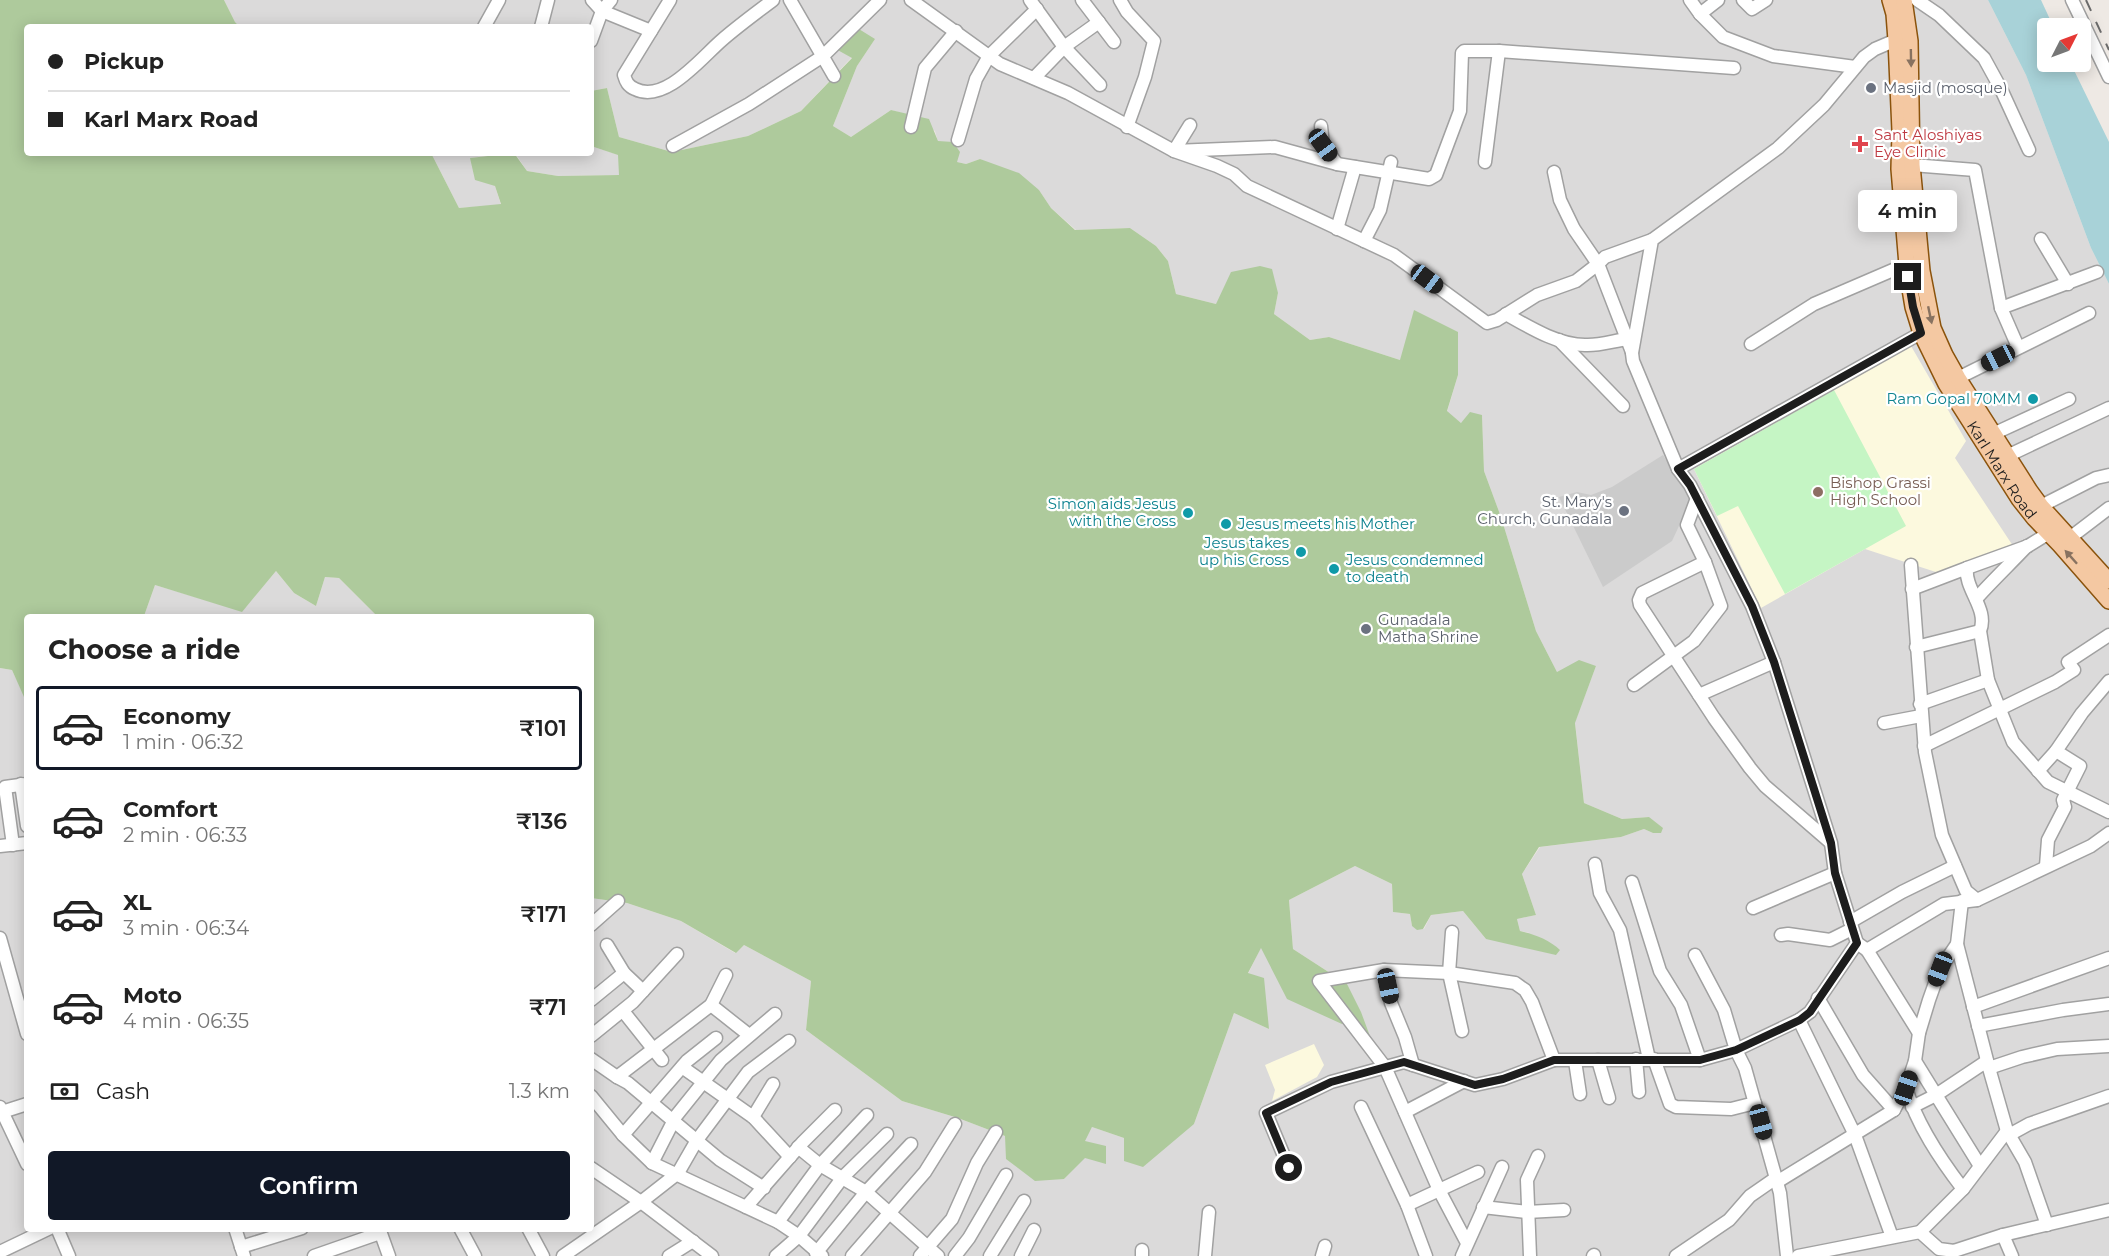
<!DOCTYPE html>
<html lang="en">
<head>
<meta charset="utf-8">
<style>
  body { margin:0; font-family:Montserrat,sans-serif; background:#f6f6f6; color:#222; height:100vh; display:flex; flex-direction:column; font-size:22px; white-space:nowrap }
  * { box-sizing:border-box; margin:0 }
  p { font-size:20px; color:#767676 }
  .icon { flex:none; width:33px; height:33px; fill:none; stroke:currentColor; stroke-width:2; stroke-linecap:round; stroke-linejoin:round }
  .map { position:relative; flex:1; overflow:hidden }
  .drawer { position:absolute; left:24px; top:614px; width:570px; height:618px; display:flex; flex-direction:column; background:#fff; border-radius:6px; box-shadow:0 3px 15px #0003 }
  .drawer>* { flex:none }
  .guide { position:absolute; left:24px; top:24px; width:570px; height:132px; border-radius:6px; box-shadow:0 3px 15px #0003; display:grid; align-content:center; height:132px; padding:0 24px; background:#fff }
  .needle { width:39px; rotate:48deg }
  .controls { position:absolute; left:2037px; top:18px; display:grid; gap:12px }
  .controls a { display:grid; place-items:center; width:54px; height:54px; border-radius:6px; background:#fff; box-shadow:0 3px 15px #0003; font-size:30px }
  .end { position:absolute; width:27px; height:27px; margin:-14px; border:8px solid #1d1d1d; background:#fff; box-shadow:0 0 0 3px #fff }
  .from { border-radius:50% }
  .bubble { position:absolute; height:42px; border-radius:6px; background:#fff; box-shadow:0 3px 15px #0003; font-size:20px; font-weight:600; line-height:42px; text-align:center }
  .car { position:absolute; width:18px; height:36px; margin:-18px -9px; border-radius:8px; box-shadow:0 0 4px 2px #0007; background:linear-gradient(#222 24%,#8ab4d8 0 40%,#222 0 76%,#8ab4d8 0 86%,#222 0) }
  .guide b { display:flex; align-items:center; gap:21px; height:57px; font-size:22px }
  .guide b+b { border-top:2px solid #e0e0e0 }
  .guide i { width:15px; height:15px; background:#222 }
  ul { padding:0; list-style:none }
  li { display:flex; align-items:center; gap:18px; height:84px; margin:0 12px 9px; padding:0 12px; border:3px solid transparent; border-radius:6px }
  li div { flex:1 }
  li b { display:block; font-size:22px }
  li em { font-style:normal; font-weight:600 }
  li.selected { border-color:#111827 }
  li>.icon { width:54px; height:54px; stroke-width:1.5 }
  h2 { padding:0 24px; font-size:27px; line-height:72px }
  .pay { display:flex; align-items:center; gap:15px; height:66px; padding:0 24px; font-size:22px }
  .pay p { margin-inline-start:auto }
  .cta { display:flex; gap:12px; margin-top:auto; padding:12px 24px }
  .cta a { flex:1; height:69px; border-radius:6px; background:#111827; color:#fff; font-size:24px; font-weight:600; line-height:69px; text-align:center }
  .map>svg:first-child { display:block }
  .residential { fill:#dbdada }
  .education { fill:#fcf9de }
  .religious { fill:#cbcbcb }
  .forest { fill:#aeca9c }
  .park { fill:#c5f5c4 }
  .water { fill:#a8d2d8 }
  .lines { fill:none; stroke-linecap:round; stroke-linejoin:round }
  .minor-casing { stroke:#a1a1a1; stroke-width:15 }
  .major-casing { stroke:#8b530c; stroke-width:18 }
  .minor { stroke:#fff; stroke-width:12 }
  .major { stroke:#f4c8a2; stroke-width:15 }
  .rail { stroke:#6b6b6b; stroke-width:2; stroke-dasharray:12 12; stroke-linecap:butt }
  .oneway { fill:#887260 }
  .route { stroke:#1d1d1d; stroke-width:8 }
  .worship-dot { fill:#6b7280; stroke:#fff; stroke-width:2 }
  .health-dot { fill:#e0444e; stroke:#fff; stroke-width:2 }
  .culture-dot { fill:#0f9aa8; stroke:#fff; stroke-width:2 }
  .education-dot { fill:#8d6e63; stroke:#fff; stroke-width:2 }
  .labels { text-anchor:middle; stroke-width:4.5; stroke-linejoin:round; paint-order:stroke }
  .worship-label { font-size:15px; fill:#5b616d; stroke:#fff; text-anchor:start }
  .health-label { font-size:15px; fill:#be3a42; stroke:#fff; text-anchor:start }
  .culture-label { font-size:15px; fill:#0d838f; stroke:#fff; text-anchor:end }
  .street-label { font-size:15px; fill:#1d1d1d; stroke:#fff }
  .education-label { font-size:15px; fill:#785e54; stroke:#fff; text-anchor:start }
</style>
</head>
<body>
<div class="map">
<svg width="2109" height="1256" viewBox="0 0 2109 1256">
  <rect width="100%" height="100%" fill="#eee9e4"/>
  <g class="residential">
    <polygon points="224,0 1988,0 2026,75 2091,248 2109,284 2109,1256 0,1256 0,668 12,670 24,696 27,695 27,1228 591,1228 591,898 627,903 681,921 735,953 744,945 811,981 806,1030 902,1101 958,1118 1005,1136 1064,1179 1084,1158 1084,1141 1092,1127 1124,1138 1194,1124 1234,1013 1269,1029 1248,974 1261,947 1347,984 1293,949 1289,900 1355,866 1392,884 1393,912 1410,914 1412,926 1424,929 1431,915 1463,911 1486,939 1530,933 1520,931 1517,919 1536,915 1522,874 1540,847 1621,837 1644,829 1653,833 1649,817 1622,819 1584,803 1575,722 1596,666 1557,672 1536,631 1501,517 1484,471 1482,415 1461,423 1447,412 1458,375 1400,360 1329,337 1310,340 1274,314 1278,293 1216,304 1176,294 1168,261 1156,246 1130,228 1076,230 1051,208 1039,190 980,159 966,164 957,162 938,142 935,131 916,117 891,110 851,137 833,126 857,66 875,39 852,57 801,111 748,136 672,152 619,137 607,88 591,91 591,27 240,27 235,22"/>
    <polygon points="591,146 619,155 619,175 558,176 527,171 515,153 591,153"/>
    <polygon points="431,153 505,153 470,158 495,186 501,205 459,208"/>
    <polygon points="276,571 294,593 316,606 325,577 339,578 377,616 144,616 155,585 242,611"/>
  </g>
  <g class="education">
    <polygon points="1911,346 1966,441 1955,458 2015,549 1942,574 1865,549 1761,608 1694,469"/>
    <polygon points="1314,1044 1324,1065 1317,1077 1272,1101 1275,1090 1265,1065"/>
  </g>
  <polygon class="religious" points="1663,455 1691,500 1672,541 1603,587 1559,497 1577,492 1591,495 1612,487"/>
  <path class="forest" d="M0,0h224l11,22 5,5h-213v126h404l28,55 42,-4 -6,-18 -20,-6 -5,-22 44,-5 13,18 31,5 61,-1 -1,-20 -27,-9v-55l16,-3 12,49 53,15 76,-16 53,-25 51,-53 -18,-10 20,-22 21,13 -18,27 -24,60 18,11 40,-27 38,9 9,22 15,1 7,10 -3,10 9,2 14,-5 39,14 20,17 12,18 24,22 55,-2 26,18 12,15 8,33 40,10 15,-32 29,-6 12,3 6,24 -4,21 36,26 19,-3 71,23 14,-50 44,22v43l-11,36 14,12 9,-11 12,3 2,56 17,46 35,114 21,41 22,-12 17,6 -21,57 9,80 38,16 27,-2 14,11 -2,5h-8l-9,-4 -23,8 -82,10 -17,27 14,41 -19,4 3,12c14,3 30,9 40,19l-4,5 -70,-16 -23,-28 -32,4 -8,14 -6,1 -5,-4 -2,-12 -17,-2 -1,-28 -37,-18 -66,34 4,49 54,35 14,28 13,35 -20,-30 -12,7 -55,-25 -26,-51 -13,25 16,5 5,51 -35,-16 -40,111 -51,43 -19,-6v-23l-32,-11 -7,14 21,5v18l-21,-6 -21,21 -29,2 -29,-22 -1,-23 -47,-18 -56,-17 -96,-71 5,-49 -67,-36 -8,8 -55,-32 -54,-18 -36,-5v-282h-214l-38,-38 -14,-1 -9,29 -22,-13 -18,-22 -34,41 -87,-27 -11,31h-117v79l-3,2 -12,-27 -12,-2z"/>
  <polygon class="park" points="1834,390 1906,526 1785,594 1738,506 1717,516 1694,469"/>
  <polygon class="water" points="1988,0 2041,0 2054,28 2048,28 2048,62 2070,62 2109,142 2109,284 2091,248 2026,75"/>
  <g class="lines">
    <defs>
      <g id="minor">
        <polyline points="592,0 602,11 651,31"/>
        <path d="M670,0l-46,75c2,7 4,11 11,14 30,15 66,-31 87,-49 16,-14 34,-27 51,-40"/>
        <polyline points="790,0 834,76"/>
        <polyline points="911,0 1000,64 1068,93 1174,151 1217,166 1234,174 1247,186 1394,255 1487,323 1497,320 1537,295 1576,281 1598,264 1605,257 1652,240"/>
        <polyline points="1030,0 1064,47 1100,85"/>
        <polyline points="1082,0 1114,42"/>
        <polyline points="1120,0 1127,12 1154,41 1145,77 1127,127"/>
        <polyline points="1690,0 1700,14 1723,37 1773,56 1855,67"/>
        <polyline points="1743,0 1752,9 1766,0"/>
        <polyline points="1917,0 1939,15 1984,58 2001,89 2029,150"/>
        <polyline points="2072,0 2109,77"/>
        <polyline points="1700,14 1718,0"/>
        <polyline points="484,27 499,0"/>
        <polyline points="541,27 548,0"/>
        <polyline points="591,41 602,11 611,0"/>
        <polyline points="1034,78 1064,47 1099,22"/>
        <polyline points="1190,125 1174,151 1275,147 1337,164 1429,179 1436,175 1460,111 1462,53 1464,51 1499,51 1734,68"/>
        <polyline points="1321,126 1323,145 1337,164"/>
        <polyline points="911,127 925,68 956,31"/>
        <polyline points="958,140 976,79 989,56 1037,9"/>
        <polyline points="673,146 749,104 823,56 880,0"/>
        <polyline points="1485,162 1499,51"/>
        <polyline points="1912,165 1975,170 2001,308 2018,347"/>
        <polyline points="1554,172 1560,200 1574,229 1598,264 1632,352"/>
        <polyline points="1337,229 1355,167"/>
        <polyline points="2041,239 2068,284"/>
        <polyline points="1364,241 1380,210 1391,162"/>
        <polyline points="2001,308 2097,272"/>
        <path d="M1506,314c23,13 52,31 79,31 13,1 28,-4 42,-6"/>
        <polyline points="1559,340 1623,406"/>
        <polyline points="1751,344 1814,304 1907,264"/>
        <polyline points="1958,378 2089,313"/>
        <polyline points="1993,434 2069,399"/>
        <polyline points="2007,456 2109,408"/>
        <polyline points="1678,469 1921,333"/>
        <polyline points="2041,506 2096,478 2109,475"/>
        <polyline points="2071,537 2109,508"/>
        <polyline points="1705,562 1642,593 1639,600 1640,605 1714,718 1750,768 1765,786 1830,842"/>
        <polyline points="1911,565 1925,752 1942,835 1966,891 1977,900"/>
        <polyline points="1967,568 2028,546 2049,533"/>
        <path d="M1912,589l55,-21c-3,21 22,41 13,63l8,49 25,62 35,40 61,30"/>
        <path d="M1976,599c16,-18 34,-35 51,-53"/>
        <polyline points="1916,647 1980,631"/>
        <polyline points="1634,685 1694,641 1721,606 1705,562 1687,525 1697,498"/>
        <polyline points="1699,695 1774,662"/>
        <polyline points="1920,704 1988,680"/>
        <polyline points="1884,723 1921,716"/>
        <polyline points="1924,746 2055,682 2074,670 2068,662 2109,635"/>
        <polyline points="2038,771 2056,751"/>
        <polyline points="21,784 27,826"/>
        <polyline points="13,845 5,787 27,784"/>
        <polyline points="0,846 27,843"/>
        <polyline points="1595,864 1600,893 1620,930 1649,1059"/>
        <polyline points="2046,866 2048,840 2065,807 2063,800 2080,766 2056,751 2082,713 2109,681"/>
        <polyline points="1632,882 1660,971 1681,1005 1700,1060"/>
        <polyline points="1753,908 1835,873"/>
        <polyline points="1850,922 1902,892 1955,866"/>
        <polyline points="591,925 618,901"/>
        <polyline points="1452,932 1449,973 1462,1031"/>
        <polyline points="1781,935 1788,934 1830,940 1852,929"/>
        <polyline points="0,938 27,1034"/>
        <polyline points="1857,943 1867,950 1944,904 1977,900 2091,846 2109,833"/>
        <polyline points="1957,944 1989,1068 2007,1131 2025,1162 2047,1225"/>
        <polyline points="607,945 624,973 643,991"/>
        <polyline points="1867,950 1919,1033"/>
        <polyline points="1384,970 1391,1003 1405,1037 1413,1065"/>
        <polyline points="1818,998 1863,1075 1894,1110 1906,1088 1915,1061 1919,1033 1929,1000 1940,969 1957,944 1962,901"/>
        <polyline points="591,1000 624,973"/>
        <polyline points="711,1005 749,1035"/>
        <polyline points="1973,1007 2109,958"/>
        <polyline points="623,1011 662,1060"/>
        <polyline points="1799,1020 1855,1135 1892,1237"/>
        <polyline points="1978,1026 2063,1010 2109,1004"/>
        <polyline points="591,1036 633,1002 677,954"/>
        <polyline points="591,1059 617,1077 711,1005 726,975"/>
        <polyline points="1636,1059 1639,1092"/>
        <polyline points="1654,1059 1670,1104 1676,1107 1731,1109 1755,1103"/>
        <polyline points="1598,1060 1609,1098"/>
        <polyline points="1575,1061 1580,1094"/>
        <polyline points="1915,1061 1980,1166"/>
        <polyline points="682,1067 753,1117 790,1157"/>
        <polyline points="1989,1068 2022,1057 2057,1049 2109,1046"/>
        <polyline points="617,1077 628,1083 720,1160 764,1188"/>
        <path d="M1906,1088c11,37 34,71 57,101"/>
        <polyline points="591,1096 623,1135 652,1163 778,1222 799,1236 822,1256"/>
        <polyline points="0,1107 27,1164"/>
        <polyline points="1361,1107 1407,1205 1426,1256"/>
        <polyline points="1912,1107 1936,1095 1987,1061"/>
        <polyline points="2,1112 27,1104"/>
        <polyline points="1405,1112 1464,1081"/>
        <polyline points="753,1117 773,1084"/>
        <polyline points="623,1135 687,1061 716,1038"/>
        <polyline points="2009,1135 2029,1124 2109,1096"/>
        <polyline points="798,1147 820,1165 866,1192 938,1256"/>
        <polyline points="652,1163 676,1116 721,1060 775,1014"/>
        <polyline points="591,1168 641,1202 712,1256"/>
        <polyline points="1289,1168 1266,1113 1331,1082 1404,1062 1475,1085 1503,1079 1554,1060 1700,1060 1736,1050 1724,1010 1695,955"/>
        <polyline points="1777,1182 1894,1110"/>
        <polyline points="1407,1205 1478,1172"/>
        <polyline points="746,1207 803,1142 835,1110"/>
        <polyline points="1483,1207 1527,1212 1564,1210"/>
        <polyline points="778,1222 820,1165 867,1115"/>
        <polyline points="57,1228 69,1256"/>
        <polyline points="235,1228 244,1256"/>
        <polyline points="379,1228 389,1256"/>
        <polyline points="460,1228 475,1256"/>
        <polyline points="528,1228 543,1256"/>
        <polyline points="1920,1232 1963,1189 2007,1131"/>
        <polyline points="2003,1235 2012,1256"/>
        <polyline points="1467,1243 1439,1190 1385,1067 1319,981 1384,970 1449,973 1515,983 1525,990 1532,1002 1554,1060"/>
        <polyline points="241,1247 302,1228"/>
        <polyline points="0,1252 50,1228"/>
        <polyline points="816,1253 866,1192 911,1144"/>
        <polyline points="314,1256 380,1233"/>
        <polyline points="563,1256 641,1202 678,1173 697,1140 748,1072 789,1041"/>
        <polyline points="669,1256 693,1241"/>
        <polyline points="776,1256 799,1236 843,1177 887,1134"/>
        <polyline points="852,1256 925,1172 955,1124"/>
        <polyline points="920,1256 952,1219 977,1163 996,1132"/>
        <polyline points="955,1256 969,1238 1006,1175"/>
        <polyline points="990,1256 1024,1201"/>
        <polyline points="1021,1256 1034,1230"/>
        <polyline points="1142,1256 1142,1250"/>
        <polyline points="1205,1256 1209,1212"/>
        <polyline points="1322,1256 1325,1246"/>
        <polyline points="1462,1256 1502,1167"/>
        <polyline points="1530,1256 1527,1180 1538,1156"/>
        <polyline points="1593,1256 1594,1255"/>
        <polyline points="1676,1256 1729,1220 1750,1196 1776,1178"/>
        <polyline points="1787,1256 1780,1193 1745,1068 1736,1050 1799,1020 1810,1012 1857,943 1835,873 1831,843 1774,662 1752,606 1690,485 1678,469 1633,361 1632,353 1652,240 1778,148 1824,105 1864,57 1875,49 1896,40"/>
        <polyline points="1798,1256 1920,1232 1939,1249 1954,1251 2003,1235 2109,1210"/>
      </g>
      <g id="major">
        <path id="s1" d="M1890,0l4,14 2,26 4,91 -1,38 9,108 5,30 8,26 25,51 73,115 15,19 26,27 49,56"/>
        <polyline points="1904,0 1910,41 1912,165 1922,271 1933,328 1945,355 1958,378 2030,491 2041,506 2109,581"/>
      </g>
    </defs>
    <use href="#minor" class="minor-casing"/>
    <use href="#major" class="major-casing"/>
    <use href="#minor" class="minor"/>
    <use href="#major" class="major"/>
    <polyline class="rail" points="2086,0 2109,50"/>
  </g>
  <defs><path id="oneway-solid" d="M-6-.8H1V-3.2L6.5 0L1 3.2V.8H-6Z" transform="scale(1.5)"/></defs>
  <g class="oneway">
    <use href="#oneway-solid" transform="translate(1911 58) rotate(89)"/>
    <use href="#oneway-solid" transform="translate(1930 315) rotate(78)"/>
    <use href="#oneway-solid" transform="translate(2071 557) rotate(-132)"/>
  </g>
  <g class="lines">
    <polyline class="route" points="1289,1168 1266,1113 1331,1082 1404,1062 1475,1085 1503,1079 1554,1060 1700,1060 1736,1050 1800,1020 1810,1012 1857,943 1835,873 1831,843 1774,662 1752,606 1690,485 1678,469 1921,333 1913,307 1908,277"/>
  </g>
  <g class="worship-dot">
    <circle cx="1871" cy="88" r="6"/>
    <circle cx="1624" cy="511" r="6"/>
    <circle cx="1366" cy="629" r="6"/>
  </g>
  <path class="health-dot" d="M1857 135h6v6h6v6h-6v6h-6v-6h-6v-6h6z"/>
  <g class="culture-dot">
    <circle cx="2033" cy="399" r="6"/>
    <circle cx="1188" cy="513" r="6"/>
    <circle cx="1226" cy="524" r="6"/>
    <circle cx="1301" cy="552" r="6"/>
    <circle cx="1334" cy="569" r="6"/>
  </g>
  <circle class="education-dot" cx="1818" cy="492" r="6"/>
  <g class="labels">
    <g class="worship-label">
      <text x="1883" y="93">Masjid (mosque)</text>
      <text x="1612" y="507" text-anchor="end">St. Mary's<tspan x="1612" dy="17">Church, Gunadala</tspan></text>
      <text x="1378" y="625">Gunadala<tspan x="1378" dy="17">Matha Shrine</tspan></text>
    </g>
    <g class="health-label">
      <text x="1874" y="140">Sant Aloshiyas<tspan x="1874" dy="17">Eye Clinic</tspan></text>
    </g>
    <g class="culture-label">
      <text x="2021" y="404">Ram Gopal 70MM</text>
      <text x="1176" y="509">Simon aids Jesus<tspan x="1176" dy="17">with the Cross</tspan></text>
      <text x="1238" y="529" text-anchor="start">Jesus meets his Mother</text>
      <text x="1289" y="548">Jesus takes<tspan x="1289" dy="17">up his Cross</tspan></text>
      <text x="1346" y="565" text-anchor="start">Jesus condemned<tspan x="1346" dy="17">to death</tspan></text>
    </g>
    <g class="street-label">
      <text dy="5" stroke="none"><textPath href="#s1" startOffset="495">Karl Marx Road</textPath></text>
    </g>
    <g class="education-label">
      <text x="1830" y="488">Bishop Grassi<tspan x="1830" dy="17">High School</tspan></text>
    </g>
  </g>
</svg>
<div class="controls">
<a><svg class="needle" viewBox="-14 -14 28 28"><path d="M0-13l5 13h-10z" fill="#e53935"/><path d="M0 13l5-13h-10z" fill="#767676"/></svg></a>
</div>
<i class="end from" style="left:1289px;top:1168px"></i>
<i class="end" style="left:1908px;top:277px"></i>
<div class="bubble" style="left:1858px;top:190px;width:99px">4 min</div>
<i class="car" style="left:1323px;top:145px;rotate:144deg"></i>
<i class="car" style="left:1427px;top:279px;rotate:127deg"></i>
<i class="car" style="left:1998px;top:358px;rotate:243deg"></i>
<i class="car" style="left:1940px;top:969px;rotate:201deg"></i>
<i class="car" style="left:1388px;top:986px;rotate:168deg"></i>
<i class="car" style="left:1906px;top:1088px;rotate:18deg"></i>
<i class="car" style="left:1761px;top:1122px;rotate:165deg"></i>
<div class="guide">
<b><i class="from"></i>Pickup</b>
<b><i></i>Karl Marx Road</b>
</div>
<section class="drawer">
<h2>Choose a ride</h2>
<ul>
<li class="selected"><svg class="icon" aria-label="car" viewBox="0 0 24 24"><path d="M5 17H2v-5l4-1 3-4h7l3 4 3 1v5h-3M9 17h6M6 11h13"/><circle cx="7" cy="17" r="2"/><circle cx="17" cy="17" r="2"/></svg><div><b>Economy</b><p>1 min · 06:32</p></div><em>₹101</em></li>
<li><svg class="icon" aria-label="car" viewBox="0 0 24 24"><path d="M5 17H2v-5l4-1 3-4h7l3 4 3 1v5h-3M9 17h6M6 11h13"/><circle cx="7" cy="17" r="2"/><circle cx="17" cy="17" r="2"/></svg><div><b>Comfort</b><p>2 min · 06:33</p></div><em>₹136</em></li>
<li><svg class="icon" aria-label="car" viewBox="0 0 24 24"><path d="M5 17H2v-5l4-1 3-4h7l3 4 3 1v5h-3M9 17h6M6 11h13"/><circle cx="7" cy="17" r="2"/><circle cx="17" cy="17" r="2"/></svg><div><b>XL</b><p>3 min · 06:34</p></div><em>₹171</em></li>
<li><svg class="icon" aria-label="car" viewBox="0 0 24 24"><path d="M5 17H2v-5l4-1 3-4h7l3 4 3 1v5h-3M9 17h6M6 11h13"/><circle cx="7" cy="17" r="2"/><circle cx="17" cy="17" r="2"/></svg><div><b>Moto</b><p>4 min · 06:35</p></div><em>₹71</em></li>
</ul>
<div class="pay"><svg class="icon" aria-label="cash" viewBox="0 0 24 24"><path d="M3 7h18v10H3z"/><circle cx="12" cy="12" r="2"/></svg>Cash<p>1.3 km</p></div>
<div class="cta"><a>Confirm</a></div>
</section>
</div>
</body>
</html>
